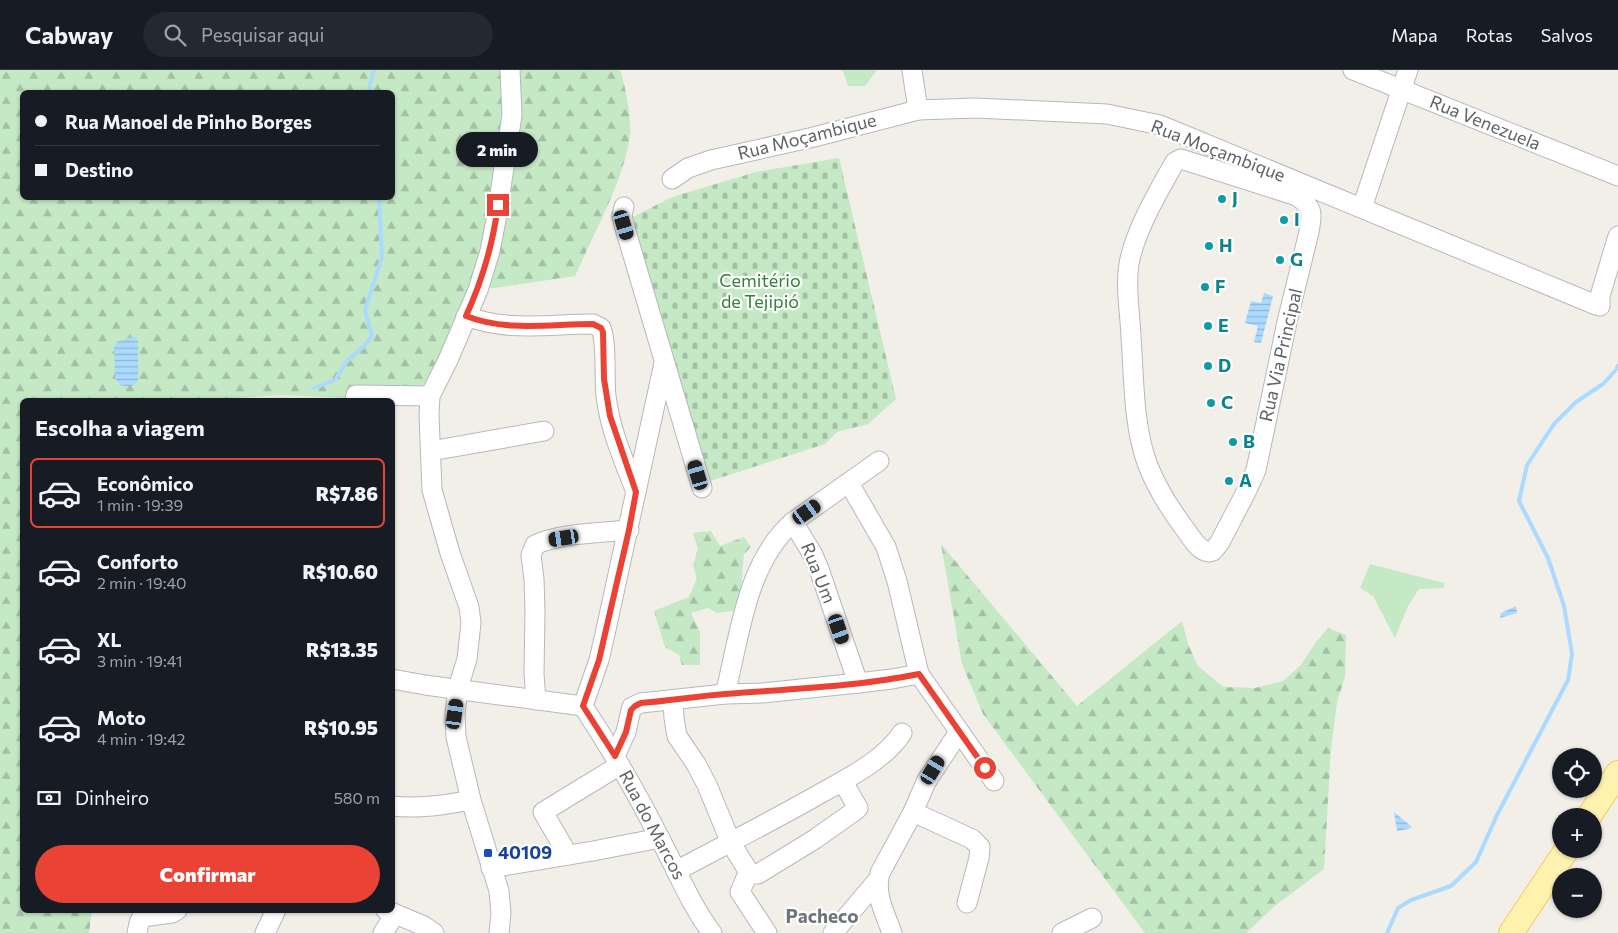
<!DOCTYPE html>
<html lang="pt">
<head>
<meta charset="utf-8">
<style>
  body { margin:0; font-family:Commissioner,sans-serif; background:#242831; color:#f1f3f6; height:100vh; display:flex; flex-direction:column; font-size:19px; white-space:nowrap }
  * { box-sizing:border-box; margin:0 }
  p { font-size:16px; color:#9ea1a6 }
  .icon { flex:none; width:28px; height:28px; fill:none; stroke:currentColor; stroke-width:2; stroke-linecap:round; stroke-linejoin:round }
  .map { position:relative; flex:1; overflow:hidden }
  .details { position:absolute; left:20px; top:328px; width:375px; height:515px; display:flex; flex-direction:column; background:#171b24; border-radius:8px; box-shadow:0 1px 4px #0004 }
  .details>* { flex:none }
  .hud { position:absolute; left:20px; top:20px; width:375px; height:110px; border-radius:8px; box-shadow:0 1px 4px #0004; display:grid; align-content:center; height:110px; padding:0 15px; background:#171b24 }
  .fabs { position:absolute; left:1552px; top:678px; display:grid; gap:10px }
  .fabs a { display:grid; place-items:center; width:50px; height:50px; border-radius:50%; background:#171b24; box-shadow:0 1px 4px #0004; font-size:25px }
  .end { position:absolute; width:22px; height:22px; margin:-11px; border:6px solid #ea4335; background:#fff; box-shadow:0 0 0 2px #fff }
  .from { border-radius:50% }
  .bubble { position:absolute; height:35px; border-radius:18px; background:#171b24; box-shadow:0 1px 4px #0004; font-size:16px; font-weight:800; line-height:35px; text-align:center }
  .car { position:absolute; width:15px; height:30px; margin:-15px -8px; border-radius:6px; box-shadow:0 0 4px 1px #0007; background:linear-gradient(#222 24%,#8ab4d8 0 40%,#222 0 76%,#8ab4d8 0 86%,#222 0) }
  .hud b { display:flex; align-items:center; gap:18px; height:48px; font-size:19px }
  .hud b+b { border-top:1px solid #363941 }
  .hud i { width:12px; height:12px; background:#f1f3f6 }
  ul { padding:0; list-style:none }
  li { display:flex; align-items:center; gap:15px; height:70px; margin:0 10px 8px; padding:0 5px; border:2px solid transparent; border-radius:8px }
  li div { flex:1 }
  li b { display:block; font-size:19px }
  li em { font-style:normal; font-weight:800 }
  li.selected { border-color:#ea4335 }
  li>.icon { width:45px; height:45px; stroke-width:1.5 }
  h2 { padding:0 15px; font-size:22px; line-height:60px }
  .pay { display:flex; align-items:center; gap:12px; height:55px; padding:0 15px; font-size:19px }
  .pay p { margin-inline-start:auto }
  .action { display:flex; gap:10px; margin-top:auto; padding:10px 15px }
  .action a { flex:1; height:58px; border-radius:30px; background:#ea4335; color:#fff; font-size:20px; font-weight:800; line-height:58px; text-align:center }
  header { display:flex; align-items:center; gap:30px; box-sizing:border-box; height:70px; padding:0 25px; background:#171b24; border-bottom:1px solid #363941 }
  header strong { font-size:24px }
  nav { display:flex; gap:28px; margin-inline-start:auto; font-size:18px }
  .search { width:350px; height:45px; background:#242831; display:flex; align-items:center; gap:12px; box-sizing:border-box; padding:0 18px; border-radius:28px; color:#9ea1a6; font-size:19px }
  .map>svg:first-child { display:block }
  .grass { fill:#c5e8c5 }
  .forest { fill:url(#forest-firs); fill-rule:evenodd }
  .cemetery { fill:url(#cemetery-stones) }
  .water { fill:url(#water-rules) }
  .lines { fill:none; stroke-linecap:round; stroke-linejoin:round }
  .stream { stroke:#aadaff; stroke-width:4 }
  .minor-casing { stroke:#b5b8bc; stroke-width:21 }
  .major-casing { stroke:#f2c960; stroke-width:26 }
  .minor { stroke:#fff; stroke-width:19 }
  .major { stroke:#fff2af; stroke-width:24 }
  .route { stroke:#ea4335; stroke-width:6 }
  .culture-dot { fill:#0f9aa8; stroke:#fff; stroke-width:2 }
  .transit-dot { fill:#1a4fb4; stroke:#fff; stroke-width:2 }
  .labels { text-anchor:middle; stroke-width:4.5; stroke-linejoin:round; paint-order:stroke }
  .street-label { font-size:18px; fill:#5f6368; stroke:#fff }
  .culture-label { font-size:18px; font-weight:bold; fill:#0d838f; stroke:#fff; text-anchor:start }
  .park-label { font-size:18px; fill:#348238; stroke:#fff }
  .transit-label { font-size:18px; font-weight:bold; fill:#164399; stroke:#fff; text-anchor:start }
  .neighbourhood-label { font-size:19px; font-weight:bold; fill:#70757a; stroke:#fff }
</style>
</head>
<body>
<header>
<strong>Cabway</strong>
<div class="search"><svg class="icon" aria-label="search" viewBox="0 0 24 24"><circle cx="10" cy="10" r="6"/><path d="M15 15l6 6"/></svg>Pesquisar aqui</div>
<nav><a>Mapa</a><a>Rotas</a><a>Salvos</a></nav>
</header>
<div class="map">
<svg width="1618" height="863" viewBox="0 0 1618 863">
  <defs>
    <pattern id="forest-firs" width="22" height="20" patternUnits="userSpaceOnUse" patternTransform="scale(1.25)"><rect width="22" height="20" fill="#c5e8c5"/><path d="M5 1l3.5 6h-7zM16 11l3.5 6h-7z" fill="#a3c0a4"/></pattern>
    <pattern id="cemetery-stones" width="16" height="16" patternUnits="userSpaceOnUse" patternTransform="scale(1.25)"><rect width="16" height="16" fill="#c5e8c5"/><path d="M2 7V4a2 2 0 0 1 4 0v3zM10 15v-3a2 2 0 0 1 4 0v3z" fill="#a3c0a4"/></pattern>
    <pattern id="water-rules" width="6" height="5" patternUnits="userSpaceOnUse" patternTransform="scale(1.25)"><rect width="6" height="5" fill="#aadaff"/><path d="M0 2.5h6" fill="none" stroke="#8eb4d2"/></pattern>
  </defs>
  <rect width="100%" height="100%" fill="#f1efe8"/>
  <g class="grass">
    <polygon points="838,0 877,0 865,16 848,16 843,1"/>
    <polygon points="1370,494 1444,513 1444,518 1419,519 1408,536 1395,568 1373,526 1360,518"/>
  </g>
  <g class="forest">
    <path d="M0,0h620c5,14 12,50 10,65 -6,45 -36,98 -55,141l-80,12h-19l-51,113 -146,-6 -69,5h-188v510h70l-3,23h-89zM22,22h370v106h-370z"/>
    <polygon points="711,461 720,476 744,467 751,477 744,484 739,540 717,543 708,538 691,543 700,562 700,595 682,595 679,585 665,577 654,541 689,527 697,508 693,495 698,479 693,463"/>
    <polygon points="941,474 1077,636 1182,551 1188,574 1198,596 1223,617 1255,618 1283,611 1301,595 1316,572 1328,558 1346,565 1345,607 1337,632 1331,679 1324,799 1276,835 1246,863 1145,863 983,644 962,594"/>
  </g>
  <polygon class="cemetery" points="839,88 896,329 868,354 837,362 825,374 710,411 695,374 631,148 672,127 756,102"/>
  <g class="water">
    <polygon points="1264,223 1273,226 1261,273 1254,272 1258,256 1245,253 1251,231 1261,233"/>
    <path d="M132,267h3l3,3v40c-4,8 -10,6 -18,5l-5,-7 -1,-31 3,-5z"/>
    <polygon points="1516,536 1517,543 1500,548 1501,543"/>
    <polygon points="1394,742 1412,757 1408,759 1397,761"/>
  </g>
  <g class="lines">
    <g class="stream">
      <polyline points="368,22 374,0"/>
      <polyline points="1617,298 1618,296"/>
      <polyline points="314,318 335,310 347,291 364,276 372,266 365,240 382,187 379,128"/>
      <polyline points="1387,863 1398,838 1411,830 1451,816 1476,792 1497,745 1568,610 1572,584 1564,536 1548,488 1519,431 1527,395 1554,354 1576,332 1603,314 1615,301"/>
    </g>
    <defs>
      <g id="minor">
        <polyline points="912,0 918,40"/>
        <polyline points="1353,0 1618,106"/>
        <path d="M1181,89l116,37c17,12 15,17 12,36l-22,90 -31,148 -10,22 -26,50 -7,9 -4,1c-11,-1 -18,-15 -24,-23 -15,-20 -29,-42 -38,-66 -14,-39 -13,-86 -16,-127 -1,-24 -6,-49 -2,-72 6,-33 27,-68 43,-97l3,-5z"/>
        <polyline points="672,109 688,98 711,90 814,67 918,40 975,38 1107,44 1160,55 1596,235 1600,236 1600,226 1618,166"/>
        <polyline points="624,137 622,145 624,155 702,418"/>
        <polyline points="1362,138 1408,0"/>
        <path d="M466,246c41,16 84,8 127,8l8,4c6,14 3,50 5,68 4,34 18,65 30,96"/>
        <path d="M664,293l-59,271 -6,26 -16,46c28,43 54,87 77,133 17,31 30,65 52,94"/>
        <polyline points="355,330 356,325 430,326"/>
        <polyline points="431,381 544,361"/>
        <polyline points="849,413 886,477 897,511 919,604 994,711"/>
        <polyline points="793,452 813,485 819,499 858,613"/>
        <polyline points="392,609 425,615 583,636"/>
        <path d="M725,624c15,-58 21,-131 68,-172l86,-61"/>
        <path d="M536,630l-2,-26 1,-63 -1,-32 -3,-24 4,-10c24,-12 66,-12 94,-15"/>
        <polyline points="673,630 674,648 677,666 696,694 707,715 731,773 750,804 758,804 815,769 856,740 858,738 843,712"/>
        <polyline points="615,686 626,662 631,640 632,637 641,633 725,624 762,623 858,613 892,609 919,604"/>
        <path d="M392,736c27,3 53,-1 79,-6"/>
        <polyline points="913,742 972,769 980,777 979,788 967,833"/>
        <polyline points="568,785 543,742 620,695"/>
        <polyline points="491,798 593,781 660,768"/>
        <path d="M676,801c47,-25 94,-49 140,-75 28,-16 68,-35 86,-63"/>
        <polyline points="748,803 740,822 767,863"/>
        <polyline points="386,840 424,856 434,863"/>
        <polyline points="137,863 139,853 142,847 172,843 177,840"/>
        <polyline points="265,863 276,840"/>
        <polyline points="383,863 395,844"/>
        <polyline points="499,863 501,843 499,821 471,730 456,667 455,644 458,618 467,589 471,553 469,537 450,483 432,420 429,345 430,326 448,290 478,220 490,181 496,150 512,45 510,0"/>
        <polyline points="833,863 877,811"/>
        <path d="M892,863c-7,-20 -18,-39 -12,-60l33,-61 13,-30 33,-50"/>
        <polyline points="1062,863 1092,848"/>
      </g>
      <g id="major">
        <polyline points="1589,746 1618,703"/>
        <polyline points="1511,863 1567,779"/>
      </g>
    </defs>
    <use href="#minor" class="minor-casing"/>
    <use href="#major" class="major-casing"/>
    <use href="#minor" class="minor"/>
    <use href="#major" class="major"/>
  </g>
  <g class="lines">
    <path class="route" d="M498,135c-5,39 -16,76 -32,111 41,16 84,8 127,8l8,4 2,4 1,47 6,37 26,76 -7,38 -30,130 -16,46 32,50 11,-24 5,-22 4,-4 6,-3c28,-2 56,-7 84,-9 65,-5 130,-7 194,-20l66,94"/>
  </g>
  <g class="culture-dot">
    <circle cx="1222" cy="129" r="5"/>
    <circle cx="1284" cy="150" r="5"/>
    <circle cx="1209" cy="176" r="5"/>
    <circle cx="1280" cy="190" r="5"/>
    <circle cx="1205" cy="217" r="5"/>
    <circle cx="1208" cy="256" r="5"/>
    <circle cx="1208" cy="296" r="5"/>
    <circle cx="1211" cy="333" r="5"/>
    <circle cx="1233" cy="372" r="5"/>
    <circle cx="1229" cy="411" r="5"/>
  </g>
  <rect class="transit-dot" x="483" y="778" width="10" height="10" rx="2.5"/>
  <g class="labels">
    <g class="street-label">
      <text transform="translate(1485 53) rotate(22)" y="6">Rua Venezuela</text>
      <text transform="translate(807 67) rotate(-14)" y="6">Rua Moçambique</text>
      <text transform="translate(1218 81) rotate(21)" y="6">Rua Moçambique</text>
      <text transform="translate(1281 285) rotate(-77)" y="6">Rua Via Principal</text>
      <text transform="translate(818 503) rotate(68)" y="6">Rua Um</text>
      <text transform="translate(652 755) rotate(62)" y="6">Rua do Marcos</text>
    </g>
    <g class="culture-label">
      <text x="1232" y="135">J</text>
      <text x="1294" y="156">I</text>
      <text x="1219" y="182">H</text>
      <text x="1290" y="196">G</text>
      <text x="1215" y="223">F</text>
      <text x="1218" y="262">E</text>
      <text x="1218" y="302">D</text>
      <text x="1221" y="339">C</text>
      <text x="1243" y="378">B</text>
      <text x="1239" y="417">A</text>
    </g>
    <g class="park-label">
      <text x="760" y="217">Cemitério<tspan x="760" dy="21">de Tejipió</tspan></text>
    </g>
    <g class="transit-label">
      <text x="498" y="789">40109</text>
    </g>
    <g class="neighbourhood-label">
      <text x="822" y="853">Pacheco</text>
    </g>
  </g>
</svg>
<div class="fabs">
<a><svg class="icon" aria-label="locate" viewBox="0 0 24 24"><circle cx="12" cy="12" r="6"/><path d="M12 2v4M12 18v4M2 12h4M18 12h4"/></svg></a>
<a>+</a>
<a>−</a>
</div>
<i class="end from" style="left:985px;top:698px"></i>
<i class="end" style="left:498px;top:135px"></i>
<div class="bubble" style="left:456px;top:62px;width:82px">2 min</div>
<i class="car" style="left:624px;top:155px;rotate:163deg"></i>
<i class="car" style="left:698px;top:405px;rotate:343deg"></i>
<i class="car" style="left:807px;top:442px;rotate:55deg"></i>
<i class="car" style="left:564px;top:468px;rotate:261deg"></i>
<i class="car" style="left:839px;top:559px;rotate:161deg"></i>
<i class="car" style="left:455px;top:644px;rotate:8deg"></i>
<i class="car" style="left:933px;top:700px;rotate:31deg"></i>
<div class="hud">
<b><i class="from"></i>Rua Manoel de Pinho Borges</b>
<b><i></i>Destino</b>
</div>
<section class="details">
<h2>Escolha a viagem</h2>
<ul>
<li class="selected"><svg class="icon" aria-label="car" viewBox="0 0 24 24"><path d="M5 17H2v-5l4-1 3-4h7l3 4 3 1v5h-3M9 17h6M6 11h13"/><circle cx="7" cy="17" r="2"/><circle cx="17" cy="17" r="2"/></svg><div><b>Econômico</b><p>1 min · 19:39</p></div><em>R$7.86</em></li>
<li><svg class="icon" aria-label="car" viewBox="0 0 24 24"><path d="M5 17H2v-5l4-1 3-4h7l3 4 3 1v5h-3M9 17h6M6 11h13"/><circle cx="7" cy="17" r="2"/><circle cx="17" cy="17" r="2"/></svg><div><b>Conforto</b><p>2 min · 19:40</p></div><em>R$10.60</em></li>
<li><svg class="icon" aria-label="car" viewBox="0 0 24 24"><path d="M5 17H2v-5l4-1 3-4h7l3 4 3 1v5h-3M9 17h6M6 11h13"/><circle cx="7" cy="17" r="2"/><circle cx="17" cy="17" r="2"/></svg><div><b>XL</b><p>3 min · 19:41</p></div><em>R$13.35</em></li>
<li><svg class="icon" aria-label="car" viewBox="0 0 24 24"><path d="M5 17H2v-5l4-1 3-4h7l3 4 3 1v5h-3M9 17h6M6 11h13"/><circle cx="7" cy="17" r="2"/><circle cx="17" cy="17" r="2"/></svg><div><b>Moto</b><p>4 min · 19:42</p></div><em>R$10.95</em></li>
</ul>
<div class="pay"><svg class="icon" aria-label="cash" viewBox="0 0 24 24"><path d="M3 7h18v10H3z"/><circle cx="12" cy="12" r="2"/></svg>Dinheiro<p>580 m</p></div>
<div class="action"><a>Confirmar</a></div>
</section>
</div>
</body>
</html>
